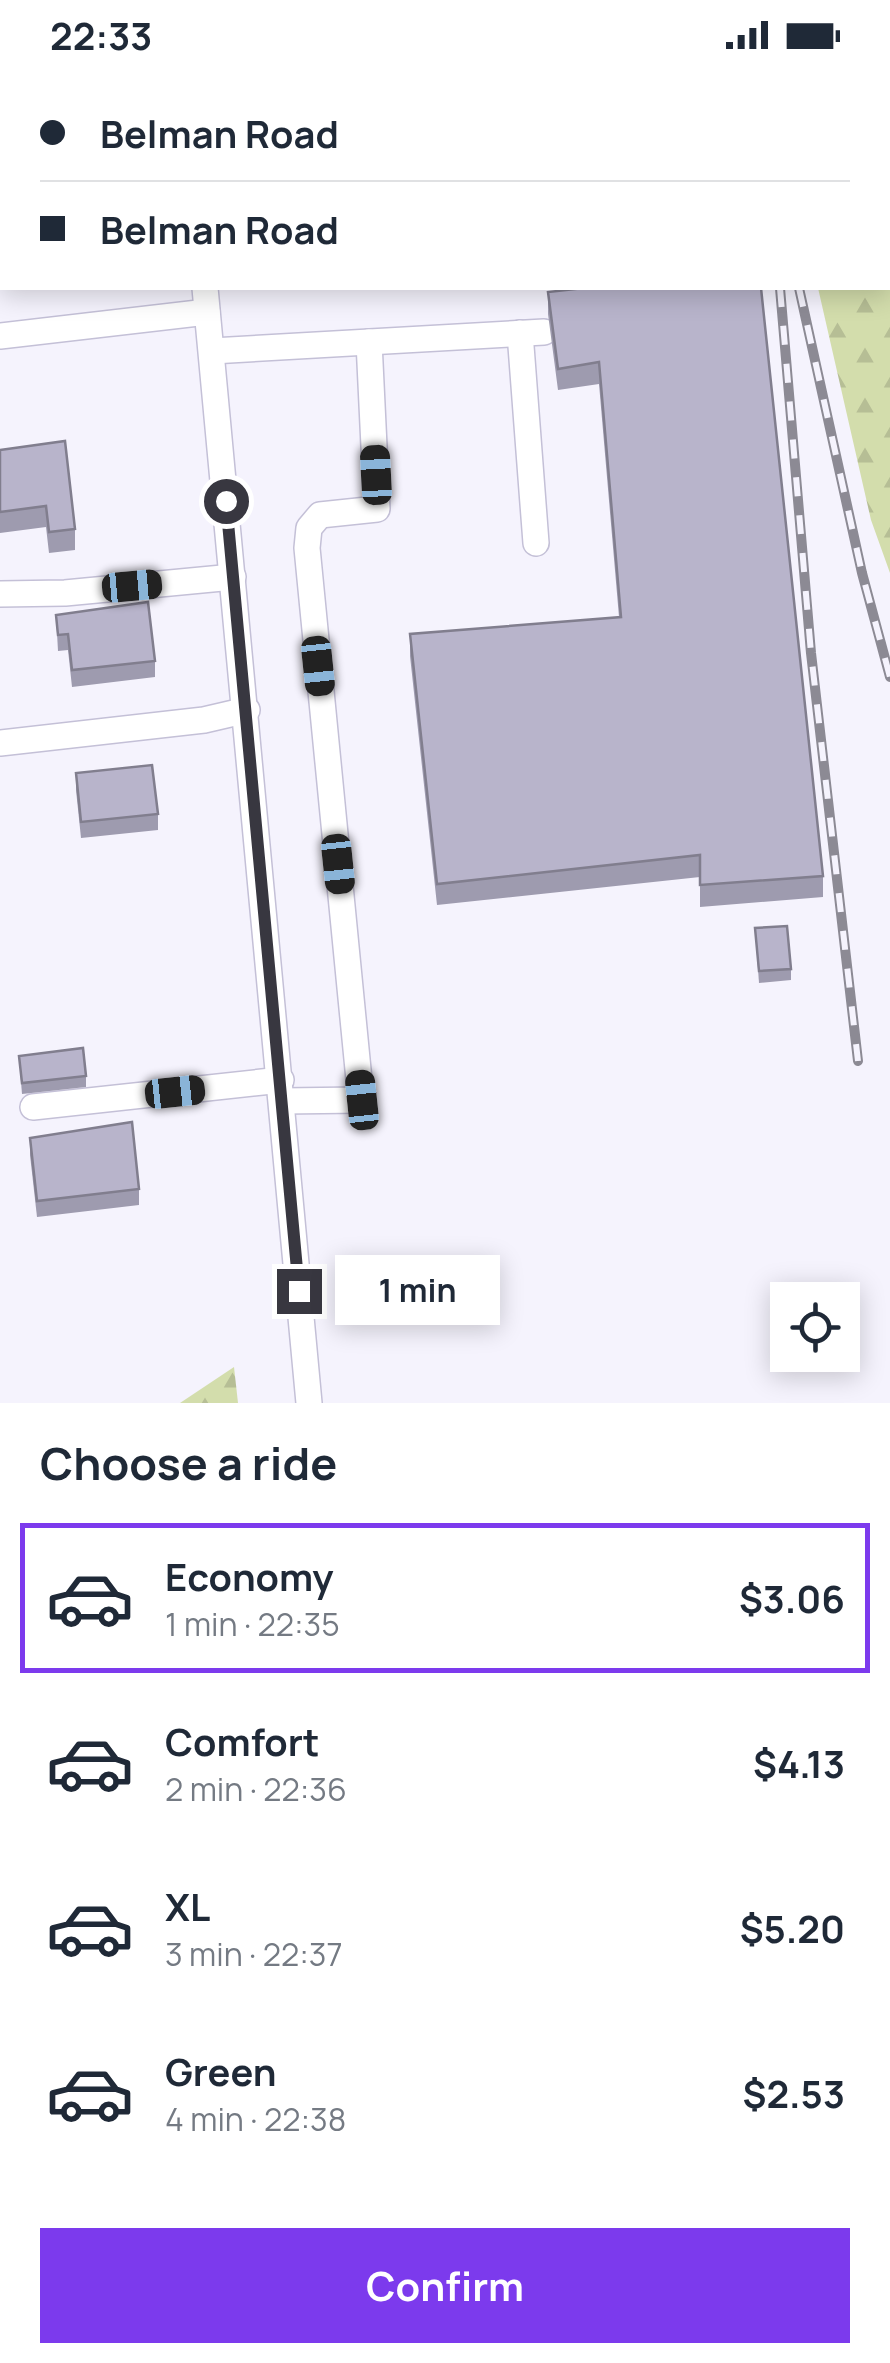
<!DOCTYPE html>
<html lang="en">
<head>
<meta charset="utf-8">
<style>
  body { margin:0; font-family:Manrope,sans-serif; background:#f6f6f7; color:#1f2937; height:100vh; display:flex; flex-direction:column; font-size:38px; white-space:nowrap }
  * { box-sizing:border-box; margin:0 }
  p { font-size:32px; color:#747a83 }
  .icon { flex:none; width:55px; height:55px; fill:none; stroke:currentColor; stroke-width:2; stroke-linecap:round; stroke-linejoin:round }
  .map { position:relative; height:1333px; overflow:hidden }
  .details { display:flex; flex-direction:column; background:#fff; flex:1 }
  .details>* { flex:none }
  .hud { position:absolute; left:0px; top:0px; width:890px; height:220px; box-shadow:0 5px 25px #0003; display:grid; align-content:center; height:220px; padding:0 40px; background:#fff }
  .controls { position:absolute; left:770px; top:1212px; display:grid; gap:20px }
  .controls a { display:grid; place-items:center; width:90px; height:90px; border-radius:0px; background:#fff; box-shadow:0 5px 25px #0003; font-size:50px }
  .end { position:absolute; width:45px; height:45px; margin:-22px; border:12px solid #383740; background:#fff; box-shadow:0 0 0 5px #fff }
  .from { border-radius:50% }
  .bubble { position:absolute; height:70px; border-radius:0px; background:#fff; box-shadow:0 5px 25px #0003; font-size:32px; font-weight:700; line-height:70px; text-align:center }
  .car { position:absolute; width:30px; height:60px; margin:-30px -15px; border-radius:12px; box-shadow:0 0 8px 2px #0007; background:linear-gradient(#222 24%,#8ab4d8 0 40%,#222 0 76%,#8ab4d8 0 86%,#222 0) }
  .hud b { display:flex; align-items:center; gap:35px; height:95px; font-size:38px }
  .hud b+b { border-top:2px solid #e0e1e3 }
  .hud i { width:25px; height:25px; background:#1f2937 }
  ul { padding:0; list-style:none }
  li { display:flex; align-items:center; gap:30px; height:150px; margin:0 20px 15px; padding:0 20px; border:5px solid transparent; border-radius:0px }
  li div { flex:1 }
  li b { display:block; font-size:38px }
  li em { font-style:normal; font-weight:700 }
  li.selected { border-color:#7c3aed }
  li>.icon { width:90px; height:90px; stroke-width:1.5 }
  h2 { padding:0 40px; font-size:45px; line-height:120px }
  .cta { display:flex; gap:20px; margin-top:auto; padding:20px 40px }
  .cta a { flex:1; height:115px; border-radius:0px; background:#7c3aed; color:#fff; font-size:40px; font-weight:700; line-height:115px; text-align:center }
  .status { display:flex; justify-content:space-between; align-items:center; height:70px; padding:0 50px; background:#fff; direction:ltr }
  .status svg { height:28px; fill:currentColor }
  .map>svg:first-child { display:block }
  .forest { fill:url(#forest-firs) }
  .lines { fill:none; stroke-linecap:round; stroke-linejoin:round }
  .minor-casing { stroke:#c4c0d7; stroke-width:28 }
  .minor { stroke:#fff; stroke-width:25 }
  .rail-casing { stroke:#8c8a94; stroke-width:10 }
  .rail { stroke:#f5f3fd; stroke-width:6; stroke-dasharray:19; stroke-linecap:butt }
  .wall { fill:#9e9baf }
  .building { fill:#b8b4cb; stroke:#817e8e; stroke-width:2.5 }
  .route { stroke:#383740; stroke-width:12 }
</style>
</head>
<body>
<div class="status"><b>22:33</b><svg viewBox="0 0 49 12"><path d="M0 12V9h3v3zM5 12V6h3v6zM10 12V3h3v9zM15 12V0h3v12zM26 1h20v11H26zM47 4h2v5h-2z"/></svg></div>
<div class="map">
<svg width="890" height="1333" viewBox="0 0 890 1333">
  <defs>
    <pattern id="forest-firs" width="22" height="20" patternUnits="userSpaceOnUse" patternTransform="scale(2.5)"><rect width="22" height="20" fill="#d3ddac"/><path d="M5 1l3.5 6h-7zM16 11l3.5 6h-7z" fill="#b6be95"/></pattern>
  </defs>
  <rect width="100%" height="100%" fill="#f5f3fd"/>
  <g class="forest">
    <polygon points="791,0 890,0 890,503 871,450 818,218 888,218 888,2"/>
    <polygon points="234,1297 238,1333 180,1333"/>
  </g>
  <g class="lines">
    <defs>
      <g id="minor">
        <polyline points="184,0 184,2"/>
        <polyline points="479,0 479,2"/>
        <polyline points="0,136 2,135"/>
        <polyline points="205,218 309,1333"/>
        <polyline points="520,263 536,473"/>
        <polyline points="0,266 207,242"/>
        <polyline points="212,281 544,262"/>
        <polyline points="0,524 65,523 233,507"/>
        <polyline points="0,673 204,650 247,640"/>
        <polyline points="283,1031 361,1030 307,478 309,458 320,445 377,439 369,272"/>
        <polyline points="33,1037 281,1010"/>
      </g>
    </defs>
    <use href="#minor" class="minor-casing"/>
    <use href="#minor" class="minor"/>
    <defs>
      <g id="rail">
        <polyline points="656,0 656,2"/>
        <polyline points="762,0 763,2"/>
        <polyline points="780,218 811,583 858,991"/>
        <polyline points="799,218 862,503 890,607"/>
      </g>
    </defs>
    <use href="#rail" class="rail-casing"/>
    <use href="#rail" class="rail"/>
  </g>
  <g class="wall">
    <polygon points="0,0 2,2 2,70 0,71"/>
    <polygon points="584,218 823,806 823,827 700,837 700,807 437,835 410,586 410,564 619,547 599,314 558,320 548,244 548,222"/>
    <polygon points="0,380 75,459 75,480 49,483 46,457 0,463"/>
    <polygon points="56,545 155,591 155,607 72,617 68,580 58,581"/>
    <polygon points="76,703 158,744 158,760 81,768 76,720"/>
    <polygon points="755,858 791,899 791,910 759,913"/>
    <polygon points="19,986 86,1006 86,1017 22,1024"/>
    <polygon points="30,1068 139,1119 139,1135 37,1147 30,1085"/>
  </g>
  <g class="building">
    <polygon points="0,0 92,0 93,2 2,2 2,49 0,49"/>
    <rect x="514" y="0" width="62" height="2"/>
    <polygon points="584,218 761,218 823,806 700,815 700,785 437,814 410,564 621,547 599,292 558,299 548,222"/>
    <polygon points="65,371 75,459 49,462 46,436 0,442 0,380"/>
    <polygon points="148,532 155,591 72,600 68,564 58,565 56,545"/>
    <polygon points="152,695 158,744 81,752 76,703"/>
    <polygon points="787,856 791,899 759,901 755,858"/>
    <polygon points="83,978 86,1006 22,1013 19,986"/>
    <polygon points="132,1052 139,1119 37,1131 30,1068"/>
  </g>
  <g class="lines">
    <polyline class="route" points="226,431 299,1221"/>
  </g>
</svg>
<div class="controls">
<a><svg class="icon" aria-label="locate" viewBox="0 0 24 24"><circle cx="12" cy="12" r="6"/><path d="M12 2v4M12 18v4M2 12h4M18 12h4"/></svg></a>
</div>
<i class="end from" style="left:226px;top:431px"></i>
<i class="end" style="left:299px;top:1221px"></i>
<div class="bubble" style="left:335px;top:1185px;width:165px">1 min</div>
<i class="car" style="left:376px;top:405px;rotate:357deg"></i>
<i class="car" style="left:132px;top:516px;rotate:85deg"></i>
<i class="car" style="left:318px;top:596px;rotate:174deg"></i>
<i class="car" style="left:338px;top:794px;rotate:174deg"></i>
<i class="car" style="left:175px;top:1022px;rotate:84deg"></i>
<i class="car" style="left:362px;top:1030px;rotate:354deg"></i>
<div class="hud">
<b><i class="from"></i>Belman Road</b>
<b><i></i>Belman Road</b>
</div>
</div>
<section class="details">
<h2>Choose a ride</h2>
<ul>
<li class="selected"><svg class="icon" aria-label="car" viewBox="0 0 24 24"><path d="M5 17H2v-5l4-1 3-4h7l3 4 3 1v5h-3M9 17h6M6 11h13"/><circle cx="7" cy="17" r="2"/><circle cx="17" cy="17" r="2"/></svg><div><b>Economy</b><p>1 min · 22:35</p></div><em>$3.06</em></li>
<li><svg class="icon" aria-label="car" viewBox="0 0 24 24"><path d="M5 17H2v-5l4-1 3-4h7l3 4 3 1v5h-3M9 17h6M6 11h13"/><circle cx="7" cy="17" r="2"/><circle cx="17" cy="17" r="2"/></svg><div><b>Comfort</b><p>2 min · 22:36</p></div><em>$4.13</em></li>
<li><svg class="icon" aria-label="car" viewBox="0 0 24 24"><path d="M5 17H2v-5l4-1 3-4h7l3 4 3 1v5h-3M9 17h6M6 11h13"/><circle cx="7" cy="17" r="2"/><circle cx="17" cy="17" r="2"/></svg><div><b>XL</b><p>3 min · 22:37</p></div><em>$5.20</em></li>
<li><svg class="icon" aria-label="car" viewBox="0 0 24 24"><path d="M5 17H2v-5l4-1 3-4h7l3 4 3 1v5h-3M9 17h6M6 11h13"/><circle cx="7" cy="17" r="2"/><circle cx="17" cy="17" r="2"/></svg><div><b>Green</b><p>4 min · 22:38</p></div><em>$2.53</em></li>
</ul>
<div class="cta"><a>Confirm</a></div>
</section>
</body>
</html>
